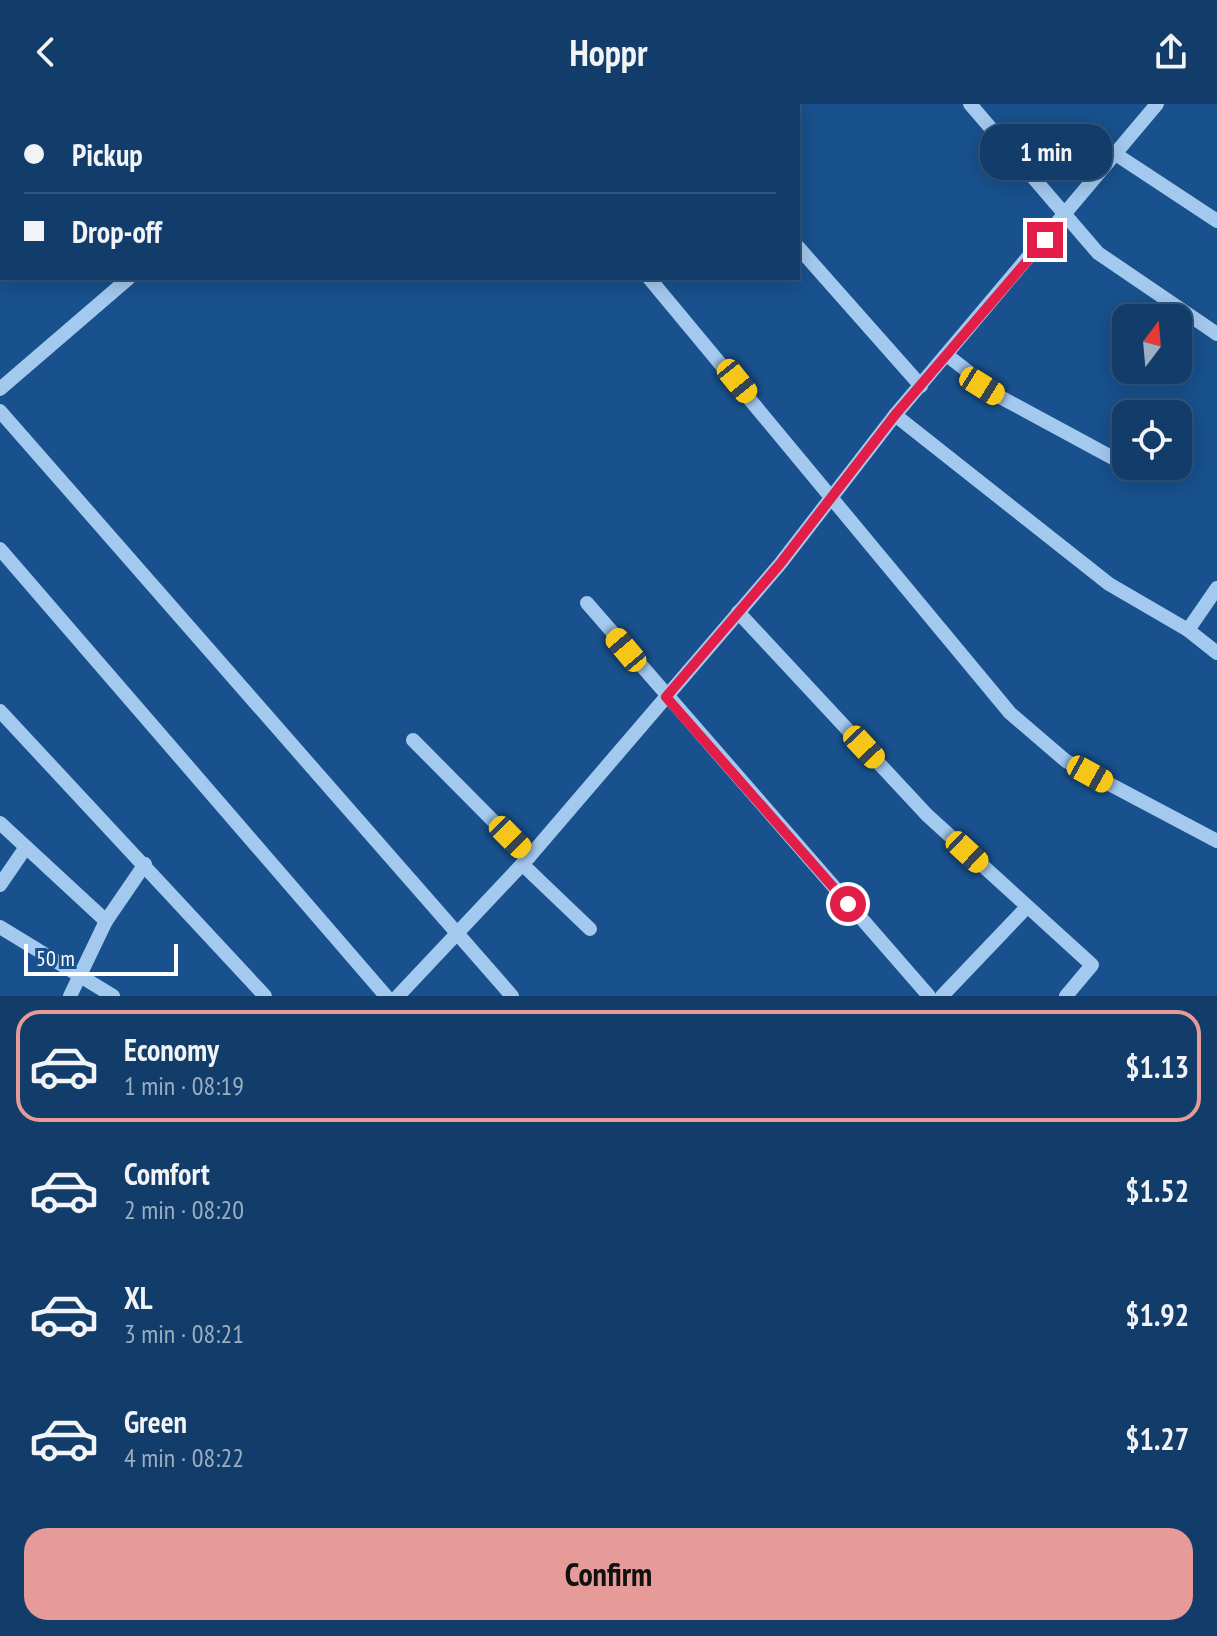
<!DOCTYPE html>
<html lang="en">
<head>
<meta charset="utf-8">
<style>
  body { margin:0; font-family:"PT Sans Narrow",sans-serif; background:#1f4872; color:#f1f3f6; height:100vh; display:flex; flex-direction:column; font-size:30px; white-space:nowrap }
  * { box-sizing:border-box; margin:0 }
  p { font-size:26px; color:#9caec1 }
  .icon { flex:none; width:44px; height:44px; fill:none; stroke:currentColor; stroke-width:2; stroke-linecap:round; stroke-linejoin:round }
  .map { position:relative; height:892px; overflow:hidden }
  .details { display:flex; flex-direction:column; background:#123d6a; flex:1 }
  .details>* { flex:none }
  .top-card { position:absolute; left:0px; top:0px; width:800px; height:176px; box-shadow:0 4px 20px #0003,0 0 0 2px #31567e; display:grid; align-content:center; height:176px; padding:0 24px; background:#123d6a }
  .needle { width:52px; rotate:16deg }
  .tools { position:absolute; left:1112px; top:200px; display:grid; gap:16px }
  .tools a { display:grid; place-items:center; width:80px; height:80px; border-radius:16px; background:#123d6a; box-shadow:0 4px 20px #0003,0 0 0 2px #31567e; font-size:40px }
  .scale { position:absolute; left:24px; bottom:20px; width:154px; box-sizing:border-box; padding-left:8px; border:4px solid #fff; border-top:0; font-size:22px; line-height:28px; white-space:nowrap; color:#fff; -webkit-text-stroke:6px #18518d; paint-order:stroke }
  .end { position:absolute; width:36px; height:36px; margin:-18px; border:10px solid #e11d48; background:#fff; box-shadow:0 0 0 4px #fff }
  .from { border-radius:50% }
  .bubble { position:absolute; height:56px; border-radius:24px; background:#123d6a; box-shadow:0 4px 20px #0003,0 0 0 2px #31567e; font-size:26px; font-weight:800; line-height:56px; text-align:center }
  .car { position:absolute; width:24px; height:48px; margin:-24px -12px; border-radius:10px; box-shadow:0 0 6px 2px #0007; background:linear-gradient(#f5c518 24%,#345 0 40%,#f5c518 0 76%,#345 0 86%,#f5c518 0) }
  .top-card b { display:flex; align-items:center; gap:28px; height:76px; font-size:30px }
  .top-card b+b { border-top:2px solid #31567e }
  .top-card i { width:20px; height:20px; background:#f1f3f6 }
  ul { padding:14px 0 0; list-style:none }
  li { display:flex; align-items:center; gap:24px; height:112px; margin:0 16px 12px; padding:0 8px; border:4px solid transparent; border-radius:24px }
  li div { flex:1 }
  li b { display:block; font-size:30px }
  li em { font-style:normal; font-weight:800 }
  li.current { border-color:#e69b98 }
  li>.icon { width:72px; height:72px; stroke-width:1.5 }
  .action { display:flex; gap:16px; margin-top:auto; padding:16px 24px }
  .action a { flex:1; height:92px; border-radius:24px; background:#e69b98; color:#111; font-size:32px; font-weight:800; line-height:92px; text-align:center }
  header { display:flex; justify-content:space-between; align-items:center; height:104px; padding:0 24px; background:#123d6a; font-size:36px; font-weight:800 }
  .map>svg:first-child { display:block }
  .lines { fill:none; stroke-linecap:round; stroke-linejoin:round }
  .minor { stroke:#a4c9ef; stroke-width:14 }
  .route { stroke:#e11d48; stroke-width:10 }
</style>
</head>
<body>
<header><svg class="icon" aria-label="back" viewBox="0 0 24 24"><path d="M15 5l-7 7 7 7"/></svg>Hoppr<svg class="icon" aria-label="share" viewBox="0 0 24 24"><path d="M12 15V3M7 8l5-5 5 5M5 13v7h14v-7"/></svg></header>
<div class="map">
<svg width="1217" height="892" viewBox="0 0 1217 892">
  <rect width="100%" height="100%" fill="#18518d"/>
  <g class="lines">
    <g class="minor">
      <polyline points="3,0 5,2"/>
      <polyline points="498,0 499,2"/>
      <polyline points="672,0 673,2"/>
      <polyline points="970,0 1098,149 1217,230"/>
      <polyline points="325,2 327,0"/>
      <polyline points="603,2 606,0"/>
      <polyline points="1114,49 1217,117"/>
      <polyline points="798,143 921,282"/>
      <polyline points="649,174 1010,609 1066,657 1217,737"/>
      <polyline points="948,252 1002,294 1126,361"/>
      <polyline points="0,285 129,174"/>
      <polyline points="0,307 512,892"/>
      <polyline points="895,311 1109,480 1188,526 1217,549"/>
      <polyline points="0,445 386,892"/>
      <polyline points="587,499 929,892"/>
      <polyline points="738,508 927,711 1092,861 1066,892"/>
      <polyline points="1188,526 1217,484"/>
      <polyline points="0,607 265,892"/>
      <polyline points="413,636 529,753"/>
      <polyline points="0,719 106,817"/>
      <polyline points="522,760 590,825"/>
      <polyline points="0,781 26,743"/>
      <polyline points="0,823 113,892"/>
      <polyline points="70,892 106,817 145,760"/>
      <polyline points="398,892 529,753 780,460 895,311 1157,0"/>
      <polyline points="942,892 1026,804"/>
    </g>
  </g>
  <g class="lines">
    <polyline class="route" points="848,800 666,593 780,460 895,311 1045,136"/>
  </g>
</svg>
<div class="tools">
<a><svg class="needle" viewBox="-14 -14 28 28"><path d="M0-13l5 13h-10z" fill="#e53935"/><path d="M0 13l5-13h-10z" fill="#9caec1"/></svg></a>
<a><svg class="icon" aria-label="locate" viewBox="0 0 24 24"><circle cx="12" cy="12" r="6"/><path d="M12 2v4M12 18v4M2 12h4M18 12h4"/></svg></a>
</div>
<div class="scale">50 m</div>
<i class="end from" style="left:848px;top:800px"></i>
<i class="end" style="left:1045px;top:136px"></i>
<div class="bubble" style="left:980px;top:20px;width:132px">1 min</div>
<i class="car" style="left:737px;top:277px;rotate:141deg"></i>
<i class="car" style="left:982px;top:282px;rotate:122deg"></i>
<i class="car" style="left:626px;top:546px;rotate:320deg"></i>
<i class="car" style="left:864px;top:643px;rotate:137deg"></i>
<i class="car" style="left:1090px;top:670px;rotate:119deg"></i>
<i class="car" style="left:510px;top:733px;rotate:135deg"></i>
<i class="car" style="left:967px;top:748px;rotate:133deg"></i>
<div class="top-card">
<b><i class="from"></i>Pickup</b>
<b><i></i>Drop-off</b>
</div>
</div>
<section class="details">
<ul>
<li class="current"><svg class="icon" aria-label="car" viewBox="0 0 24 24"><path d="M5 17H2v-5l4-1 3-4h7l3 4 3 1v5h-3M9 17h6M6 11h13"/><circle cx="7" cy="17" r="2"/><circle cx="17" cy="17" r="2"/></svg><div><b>Economy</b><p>1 min · 08:19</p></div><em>$1.13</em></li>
<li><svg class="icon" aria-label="car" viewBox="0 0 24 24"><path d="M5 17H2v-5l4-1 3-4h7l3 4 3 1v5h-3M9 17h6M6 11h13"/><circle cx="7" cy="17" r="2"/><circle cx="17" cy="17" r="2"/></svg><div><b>Comfort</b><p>2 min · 08:20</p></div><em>$1.52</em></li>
<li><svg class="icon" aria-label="car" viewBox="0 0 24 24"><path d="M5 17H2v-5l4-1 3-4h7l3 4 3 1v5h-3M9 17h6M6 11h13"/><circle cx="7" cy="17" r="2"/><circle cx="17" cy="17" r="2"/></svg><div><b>XL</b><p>3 min · 08:21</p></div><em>$1.92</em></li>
<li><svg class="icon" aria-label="car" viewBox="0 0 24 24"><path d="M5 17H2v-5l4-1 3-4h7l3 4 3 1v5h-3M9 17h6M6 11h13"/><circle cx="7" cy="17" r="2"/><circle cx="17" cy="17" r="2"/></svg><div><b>Green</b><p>4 min · 08:22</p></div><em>$1.27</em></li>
</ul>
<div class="action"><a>Confirm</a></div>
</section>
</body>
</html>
